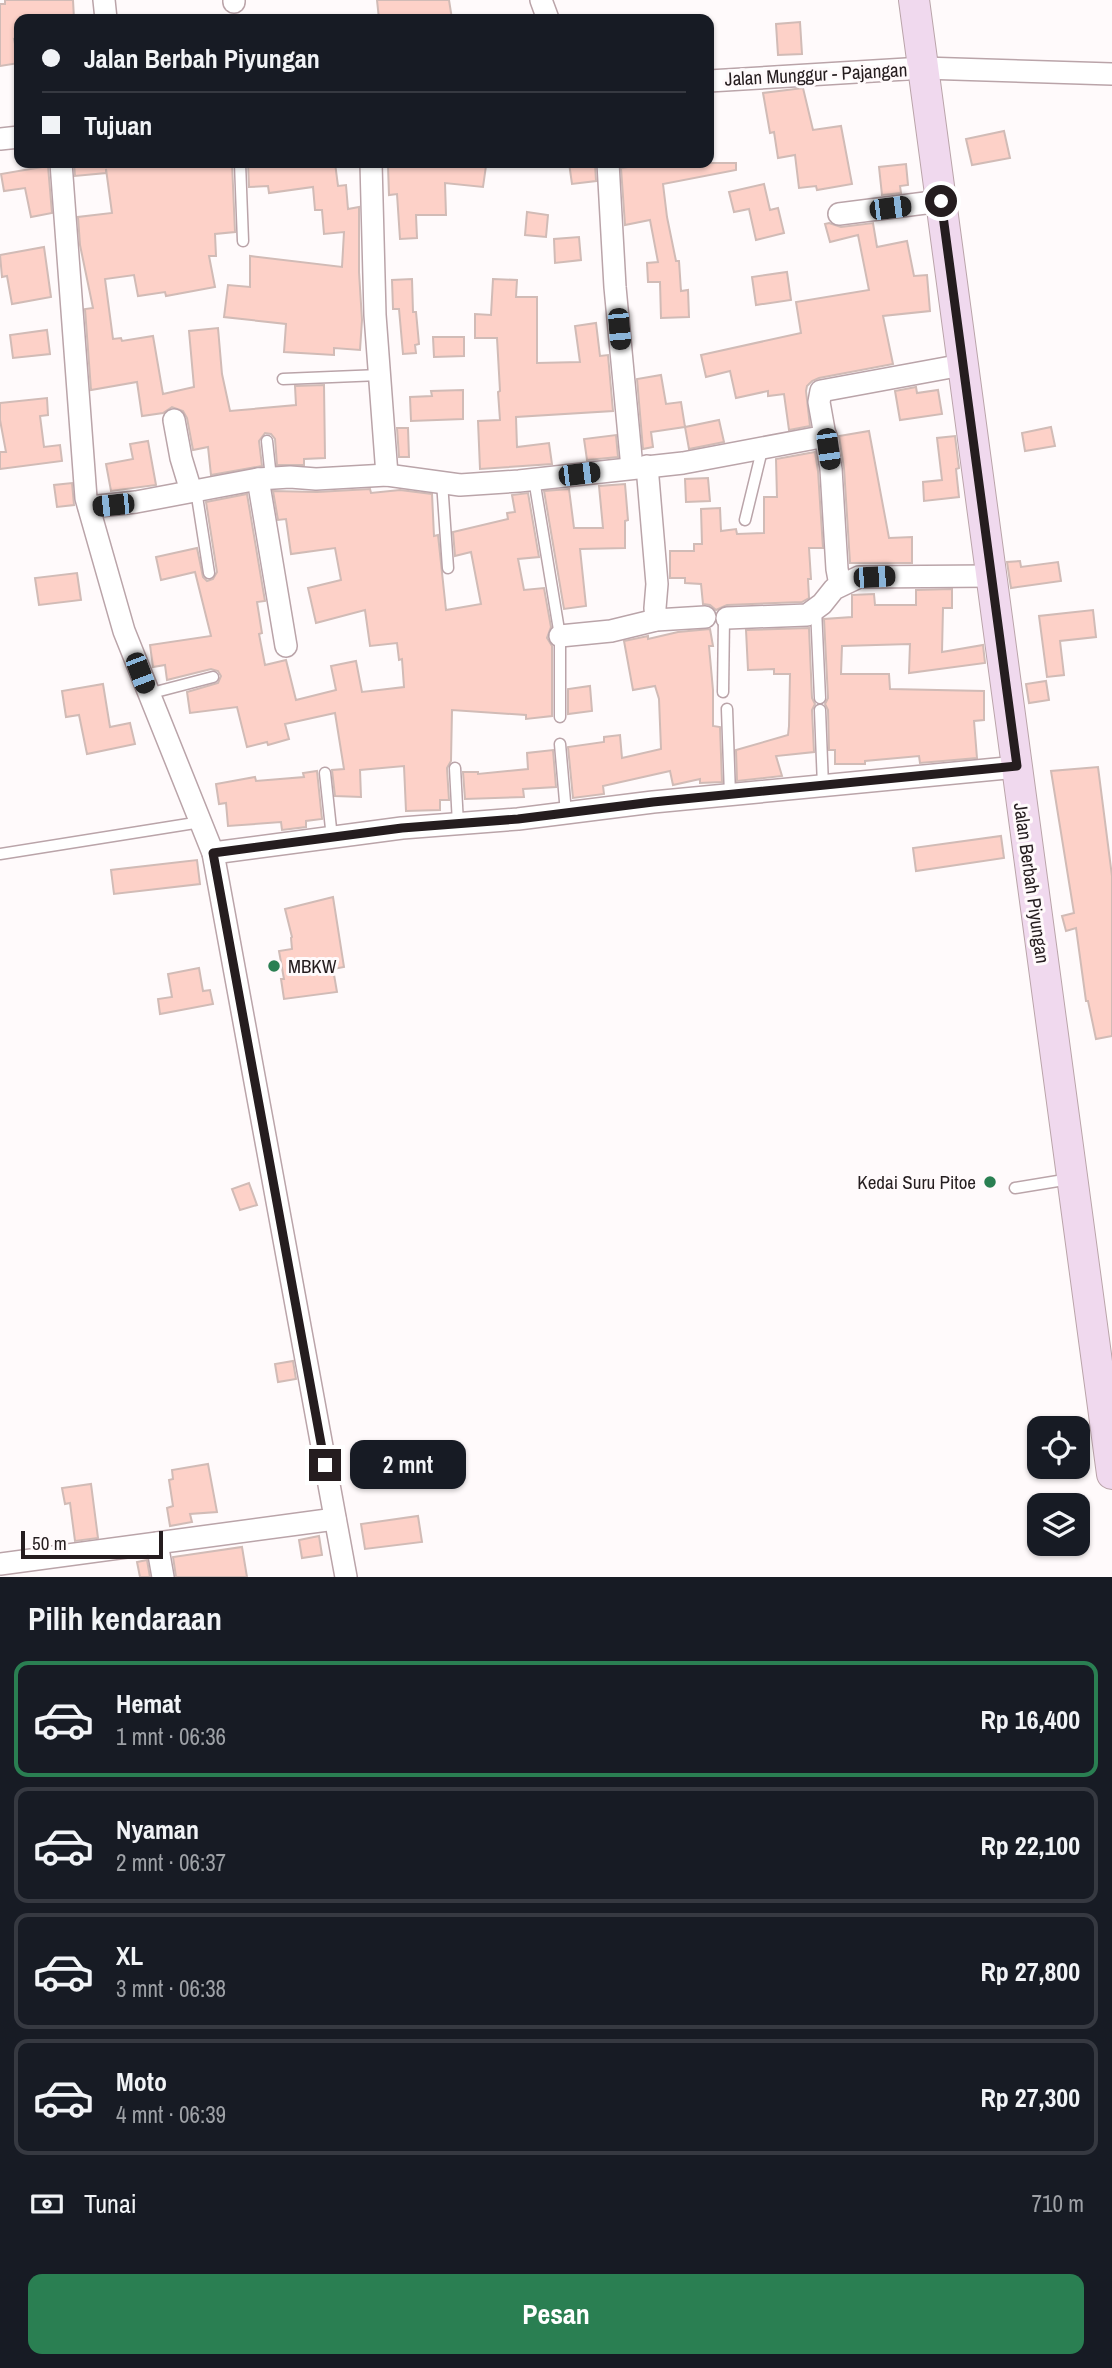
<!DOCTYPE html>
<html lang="id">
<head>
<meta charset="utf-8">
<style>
  body { margin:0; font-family:"Archivo Narrow",sans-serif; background:#242831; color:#f1f3f6; height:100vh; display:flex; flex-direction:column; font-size:26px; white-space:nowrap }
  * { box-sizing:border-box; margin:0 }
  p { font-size:23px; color:#9ea1a6 }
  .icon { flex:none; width:38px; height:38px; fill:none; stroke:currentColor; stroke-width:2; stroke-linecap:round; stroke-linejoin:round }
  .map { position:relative; height:1577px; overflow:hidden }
  .details { display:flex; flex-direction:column; background:#171b24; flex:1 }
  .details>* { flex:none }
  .top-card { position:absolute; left:14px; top:14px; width:700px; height:154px; border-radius:14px; box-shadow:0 2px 5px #0004; display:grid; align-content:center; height:154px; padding:0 28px; background:#171b24 }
  .buttons { position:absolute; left:1027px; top:1416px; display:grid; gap:14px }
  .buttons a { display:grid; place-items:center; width:63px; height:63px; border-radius:14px; background:#171b24; box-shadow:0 2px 5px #0004; font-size:35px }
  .scale { position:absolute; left:21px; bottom:18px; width:142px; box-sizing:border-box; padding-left:7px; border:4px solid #251d1f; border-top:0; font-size:19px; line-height:24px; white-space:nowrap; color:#251d1f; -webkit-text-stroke:5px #fffafb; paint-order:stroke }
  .end { position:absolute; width:32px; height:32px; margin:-16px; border:9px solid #251d1f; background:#fff; box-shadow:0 0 0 4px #fff }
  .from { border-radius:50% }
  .bubble { position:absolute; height:49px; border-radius:14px; background:#171b24; box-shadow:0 2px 5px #0004; font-size:23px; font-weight:700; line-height:49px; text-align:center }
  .car { position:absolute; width:21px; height:42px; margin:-21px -10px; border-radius:9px; box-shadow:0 0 5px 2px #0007; background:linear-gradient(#222 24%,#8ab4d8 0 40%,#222 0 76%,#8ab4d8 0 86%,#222 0) }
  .top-card b { display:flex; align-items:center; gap:24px; height:66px; font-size:26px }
  .top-card b+b { border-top:2px solid #363941 }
  .top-card i { width:18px; height:18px; background:#f1f3f6 }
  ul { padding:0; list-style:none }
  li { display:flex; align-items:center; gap:21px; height:116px; margin:0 14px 10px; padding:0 14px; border:4px solid #363941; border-radius:14px }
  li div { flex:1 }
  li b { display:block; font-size:26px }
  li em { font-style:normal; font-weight:700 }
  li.current { border-color:#2a7f52 }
  li>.icon { width:63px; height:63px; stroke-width:1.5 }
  h2 { padding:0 28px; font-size:32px; line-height:84px }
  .pay { display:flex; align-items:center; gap:18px; height:77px; padding:0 28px; font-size:26px }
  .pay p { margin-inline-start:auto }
  .button { display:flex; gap:14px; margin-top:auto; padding:14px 28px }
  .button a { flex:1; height:80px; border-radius:14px; background:#2a7f52; color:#fff; font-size:28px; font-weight:700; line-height:80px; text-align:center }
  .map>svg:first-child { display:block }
  .building { fill:#fdd1c8; stroke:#d1bbb6; stroke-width:2 }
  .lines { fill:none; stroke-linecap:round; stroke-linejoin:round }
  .lane-casing { stroke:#baa4a9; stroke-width:13 }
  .street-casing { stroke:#baa4a9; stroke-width:24 }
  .secondary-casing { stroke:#baa4a9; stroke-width:32 }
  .lane { stroke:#fff; stroke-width:10 }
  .street { stroke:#fff; stroke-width:21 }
  .secondary { stroke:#f0d9ee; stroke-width:30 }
  .route { stroke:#251d1f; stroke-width:9 }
  .poi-dot { fill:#2a7f52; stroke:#fffafb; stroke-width:2.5 }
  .labels { text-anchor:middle; stroke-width:6; stroke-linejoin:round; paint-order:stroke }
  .street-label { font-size:19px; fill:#251d1f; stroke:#fffafb }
  .poi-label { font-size:19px; fill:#251d1f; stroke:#fffafb; text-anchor:start }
</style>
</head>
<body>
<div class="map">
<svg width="1112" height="1577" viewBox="0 0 1112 1577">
  <rect width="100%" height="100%" fill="#fffafb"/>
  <g class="building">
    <polygon points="5,0 73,0 74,19 19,19 19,40 14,39 19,63 0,66 0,4 5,4"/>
    <polygon points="377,0 449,0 452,19 379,19"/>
    <polygon points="800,22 802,54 778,55 776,24"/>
    <polygon points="803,88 813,130 841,126 852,184 817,190 816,186 799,188 795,155 778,158 774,132 770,133 763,93"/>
    <polygon points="1004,131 1010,158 972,165 966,139"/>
    <polygon points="74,163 232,163 235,232 215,234 216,256 209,256 215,287 166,296 165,292 138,296 134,275 105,279 113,339 121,338 122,341 153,336 163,394 194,387 189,331 218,328 222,374 230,411 296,405 295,386 324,385 325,458 304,459 304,465 277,465 275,439 271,434 265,433 259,441 262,466 211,475 208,447 193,450 187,418 183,411 172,407 163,413 142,416 137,382 91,390 85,309 93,308 80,245 78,217 112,213 106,169 106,173 75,176"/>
    <polygon points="248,163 296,163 297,167 335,163 338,186 346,185 348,209 359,207 359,272 362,320 360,350 334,348 334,355 284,352 286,324 224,317 228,285 250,287 250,256 342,267 344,232 324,234 322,210 315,210 313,187 269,193 268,186 249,187"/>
    <polygon points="569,163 595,163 596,181 572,184"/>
    <polygon points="656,163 736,163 736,170 663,184 667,217 676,261 679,261 681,291 688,290 689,317 661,318 660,282 648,282 647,263 658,262 650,220 625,225 621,168"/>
    <polygon points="464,164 486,166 483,187 445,183 446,215 416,215 417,238 400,239 397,194 389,195 388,166"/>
    <polygon points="906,164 908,185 900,186 901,193 882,195 879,167"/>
    <polygon points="48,166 52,213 31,217 25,188 4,191 1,174"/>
    <polygon points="764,184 770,210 778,208 784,233 756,240 749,209 734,212 729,192"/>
    <polygon points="527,212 548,215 546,237 525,235"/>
    <polygon points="829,223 841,227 873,223 877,247 907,241 914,276 927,275 930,311 883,316 893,364 819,378 812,381 807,386 806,391 810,426 789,430 784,394 768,396 768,391 736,398 730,371 706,377 701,355 801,333 796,302 869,290 858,235 830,242 825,224"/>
    <polygon points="579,237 581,260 555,263 554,239"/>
    <polygon points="44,247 51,297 12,304 7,276 2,277 0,255"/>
    <polygon points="787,272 791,300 756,305 752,277"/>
    <polygon points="412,279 413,312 416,312 419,344 415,345 416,353 403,354 399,309 393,309 392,280"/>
    <polygon points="493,279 517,280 516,297 537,297 537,363 580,362 575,326 596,323 600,356 608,355 613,411 516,417 517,447 549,443 552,464 480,469 478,421 500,420 498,392 500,391 497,338 475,338 475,314 491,315"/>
    <polygon points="47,330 50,354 13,358 10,335"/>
    <polygon points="433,337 464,337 464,356 434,357"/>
    <polygon points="661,375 666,404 681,402 685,427 719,420 724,442 689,449 685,427 651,432 653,447 643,449 637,379"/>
    <polygon points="916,387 917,393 938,390 942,414 900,420 895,391"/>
    <polygon points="463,390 463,419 411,421 410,397 432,396 431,391"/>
    <polygon points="47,398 48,415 40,416 44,447 60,445 62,461 0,469 0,452 6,452 0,420 0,403"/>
    <polygon points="1051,427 1055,446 1025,451 1022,433"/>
    <polygon points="397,428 408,428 409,457 399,457"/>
    <polygon points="869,431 889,538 912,537 912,563 850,563 844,468 839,436"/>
    <polygon points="616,435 618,457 587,460 584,439"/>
    <polygon points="955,436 959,468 956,469 959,497 924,501 923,482 942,480 937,438"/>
    <polygon points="148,441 156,485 111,491 106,464 133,459 130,444"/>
    <polygon points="815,452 818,471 823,548 809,548 811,579 808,579 809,598 802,602 727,605 716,610 710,605 703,604 701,584 685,583 685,578 670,578 670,551 694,551 694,544 702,544 701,509 720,508 721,531 736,529 737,534 764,533 764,497 777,497 776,459"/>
    <polygon points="708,478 710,501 686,502 685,479"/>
    <polygon points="72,483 74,505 57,507 54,485"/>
    <polygon points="625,484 628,520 625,521 625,548 580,549 586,606 564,609 544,491 569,489 574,528 603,528 599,486"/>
    <polygon points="370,489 371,493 400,490 432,494 434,536 438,535 446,610 481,604 471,552 455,556 453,532 508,519 507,513 515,512 512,495 528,493 539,557 518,559 524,590 544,588 551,627 547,638 552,646 552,716 526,719 526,715 452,710 451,761 447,768 449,800 440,800 440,810 406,811 404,766 360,770 361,797 335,796 332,770 344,769 335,713 285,724 289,739 268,745 267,742 247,747 237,707 190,713 187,692 218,683 221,676 218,671 211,669 167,680 165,665 153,667 150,645 211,636 195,572 161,580 156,557 197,548 203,577 207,581 213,579 217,572 206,502 247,494 265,601 257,602 262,633 259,634 265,665 286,660 296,700 336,690 331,666 356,661 362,692 404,687 402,659 399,660 397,643 370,646 365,610 316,623 308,588 341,580 335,548 291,554 286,519 278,520 273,491 317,492"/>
    <polygon points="1020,561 1021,567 1058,562 1061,581 1011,588 1007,562"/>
    <polygon points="77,573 81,600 39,605 35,578"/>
    <polygon points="952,589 952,608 943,608 942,652 983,645 985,663 909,673 910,644 842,646 841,674 889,674 890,689 984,691 984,720 974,721 977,758 920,763 919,756 865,761 865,764 835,764 835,750 829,750 828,710 825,704 828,698 824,619 852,617 852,595 874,594 875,605 916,605 916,590"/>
    <polygon points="1093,610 1096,637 1060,641 1064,675 1047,677 1039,616"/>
    <polygon points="809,628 812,698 815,704 812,710 814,752 776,756 782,776 737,781 736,750 788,735 789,726 790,674 774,674 774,669 748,670 746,630"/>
    <polygon points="710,629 713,646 709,646 713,690 713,726 720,727 722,782 700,783 700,779 673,785 670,771 603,786 604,794 573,798 568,747 604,742 604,737 620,735 622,758 661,749 659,699 655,686 633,690 624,641 648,636 648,639 678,632"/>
    <polygon points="1046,681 1049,700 1029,703 1026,684"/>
    <polygon points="103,684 110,727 130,723 135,744 87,754 79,715 66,717 62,691"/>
    <polygon points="590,686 592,711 568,714 568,689"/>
    <polygon points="553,750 556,787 523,789 524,797 465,799 463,772 478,772 478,774 528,769 527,753"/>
    <polygon points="1098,767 1112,876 1112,1036 1096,1039 1088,1001 1086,1001 1076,928 1066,931 1062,916 1074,913 1051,771"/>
    <polygon points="317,771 322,819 306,821 306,827 282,830 281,822 228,826 226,803 219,804 216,784 255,777 256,781 304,777 303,773"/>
    <polygon points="1001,836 1004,858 916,871 913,848"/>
    <polygon points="197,860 200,884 114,894 111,870"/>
    <polygon points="333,897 344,967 333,969 337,992 284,999 281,979 284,979 279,951 292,949 291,938 292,937 285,909"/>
    <polygon points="199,968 203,991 210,990 213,1004 160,1014 158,999 172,997 168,974"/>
    <polygon points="249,1183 257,1205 240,1210 232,1189"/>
    <polygon points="293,1361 296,1379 278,1382 275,1364"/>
    <polygon points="208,1464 217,1512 190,1514 192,1522 170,1526 167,1508 173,1506 169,1480 173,1479 172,1470"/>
    <polygon points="91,1484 98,1538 75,1541 70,1503 65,1504 62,1488"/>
    <polygon points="418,1516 422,1542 365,1549 361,1524"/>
    <polygon points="319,1536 322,1555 302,1558 299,1540"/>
    <polygon points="242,1547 247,1577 176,1577 173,1557"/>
    <polygon points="147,1560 150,1577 140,1577 137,1562"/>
  </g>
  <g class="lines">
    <defs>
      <g id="lane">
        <polyline points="240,163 243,241"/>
        <polyline points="283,379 380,375"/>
        <polyline points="267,441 271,478"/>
        <polyline points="534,479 560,636 560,717"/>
        <polyline points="442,482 448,568"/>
        <polyline points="196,490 209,573"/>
        <polyline points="745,520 763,446"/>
        <polyline points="816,609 820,698"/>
        <polyline points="723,692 724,618"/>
        <polyline points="148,694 213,677"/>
        <polyline points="727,709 730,795"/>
        <polyline points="820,710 823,786"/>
        <polyline points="560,744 566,813"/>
        <polyline points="455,768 458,824"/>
        <polyline points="325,773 332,838"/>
        <polyline points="0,854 201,822"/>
        <polyline points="1015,1188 1070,1179"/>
      </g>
      <g id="street">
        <polyline points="104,0 106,19"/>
        <polyline points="234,0 234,2"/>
        <polyline points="541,0 548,19"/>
        <polyline points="709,81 923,68 1112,74"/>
        <polyline points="0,139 19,137"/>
        <polyline points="61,163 86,498 124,631 213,853 346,1577"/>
        <polyline points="371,163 375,315 387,475"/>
        <polyline points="608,163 615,287 632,468"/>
        <polyline points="839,214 941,201"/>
        <polyline points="174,420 181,458 191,491"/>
        <polyline points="647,466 657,584 655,608 656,620"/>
        <polyline points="258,479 286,646"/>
        <polyline points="89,507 136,502 258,479 290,477 316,479 387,475 460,485 519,481 683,463 826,436"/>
        <polyline points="840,585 837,569 831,469 819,402 821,391 962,365"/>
        <polyline points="727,618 807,615 822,604 834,589 859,577 991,576"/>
        <polyline points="560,636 611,631 656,620 705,617"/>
        <polyline points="213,853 402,828 518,819 653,802 1017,767"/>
        <polyline points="157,1543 163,1577"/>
        <polyline points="0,1564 335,1519"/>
      </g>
      <polyline id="secondary" points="914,0 1112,1474"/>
    </defs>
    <use href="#lane" class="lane-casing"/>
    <use href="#street" class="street-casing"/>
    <use href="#secondary" class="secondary-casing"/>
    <use href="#lane" class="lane"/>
    <use href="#street" class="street"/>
    <use href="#secondary" class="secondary"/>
  </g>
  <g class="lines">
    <polyline class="route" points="325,1465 213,853 402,828 518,819 653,802 1017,766 941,201"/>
  </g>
  <g class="poi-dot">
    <circle cx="274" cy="966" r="7"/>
    <circle cx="990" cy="1182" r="7"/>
  </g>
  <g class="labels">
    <g class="street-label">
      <text transform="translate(816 74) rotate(-3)" y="7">Jalan Munggur - Pajangan</text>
      <text transform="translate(1032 883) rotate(82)" y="7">Jalan Berbah Piyungan</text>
    </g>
    <g class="poi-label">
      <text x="288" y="973">MBKW</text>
      <text x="976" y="1189" text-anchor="end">Kedai Suru Pitoe</text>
    </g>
  </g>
</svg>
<div class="buttons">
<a><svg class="icon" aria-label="locate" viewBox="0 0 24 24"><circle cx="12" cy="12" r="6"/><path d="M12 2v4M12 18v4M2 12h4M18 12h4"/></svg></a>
<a><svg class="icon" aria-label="layers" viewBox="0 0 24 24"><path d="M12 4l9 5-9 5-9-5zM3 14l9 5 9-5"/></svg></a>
</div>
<div class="scale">50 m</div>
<i class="end from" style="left:941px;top:201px"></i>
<i class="end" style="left:325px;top:1465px"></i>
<div class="bubble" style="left:350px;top:1440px;width:116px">2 mnt</div>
<i class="car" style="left:890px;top:208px;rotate:83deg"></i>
<i class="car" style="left:619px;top:329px;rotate:175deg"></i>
<i class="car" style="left:828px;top:449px;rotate:172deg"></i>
<i class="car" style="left:579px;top:474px;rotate:83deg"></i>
<i class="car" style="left:113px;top:505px;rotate:264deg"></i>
<i class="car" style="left:874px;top:577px;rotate:87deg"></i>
<i class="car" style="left:140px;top:673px;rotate:159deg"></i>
<div class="top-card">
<b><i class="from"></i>Jalan Berbah Piyungan</b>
<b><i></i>Tujuan</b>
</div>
</div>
<section class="details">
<h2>Pilih kendaraan</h2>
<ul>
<li class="current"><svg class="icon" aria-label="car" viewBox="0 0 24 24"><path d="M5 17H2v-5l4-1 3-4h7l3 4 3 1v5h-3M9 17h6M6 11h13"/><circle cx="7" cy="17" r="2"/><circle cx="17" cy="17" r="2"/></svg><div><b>Hemat</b><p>1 mnt · 06:36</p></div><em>Rp 16,400</em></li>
<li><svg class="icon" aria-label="car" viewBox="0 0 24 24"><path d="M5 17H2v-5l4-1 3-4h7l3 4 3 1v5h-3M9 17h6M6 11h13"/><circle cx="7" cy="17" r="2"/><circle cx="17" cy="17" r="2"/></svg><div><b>Nyaman</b><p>2 mnt · 06:37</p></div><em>Rp 22,100</em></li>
<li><svg class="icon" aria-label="car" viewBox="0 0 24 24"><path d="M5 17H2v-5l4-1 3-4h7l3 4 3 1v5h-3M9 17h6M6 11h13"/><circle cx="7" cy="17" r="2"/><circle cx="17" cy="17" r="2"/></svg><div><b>XL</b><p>3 mnt · 06:38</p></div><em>Rp 27,800</em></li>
<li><svg class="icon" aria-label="car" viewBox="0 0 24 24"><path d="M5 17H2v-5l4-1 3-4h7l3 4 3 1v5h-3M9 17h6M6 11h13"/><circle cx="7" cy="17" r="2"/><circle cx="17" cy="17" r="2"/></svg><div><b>Moto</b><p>4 mnt · 06:39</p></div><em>Rp 27,300</em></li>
</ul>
<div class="pay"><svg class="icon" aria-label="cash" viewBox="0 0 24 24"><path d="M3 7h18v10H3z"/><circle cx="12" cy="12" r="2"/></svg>Tunai<p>710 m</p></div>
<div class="button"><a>Pesan</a></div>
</section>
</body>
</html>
